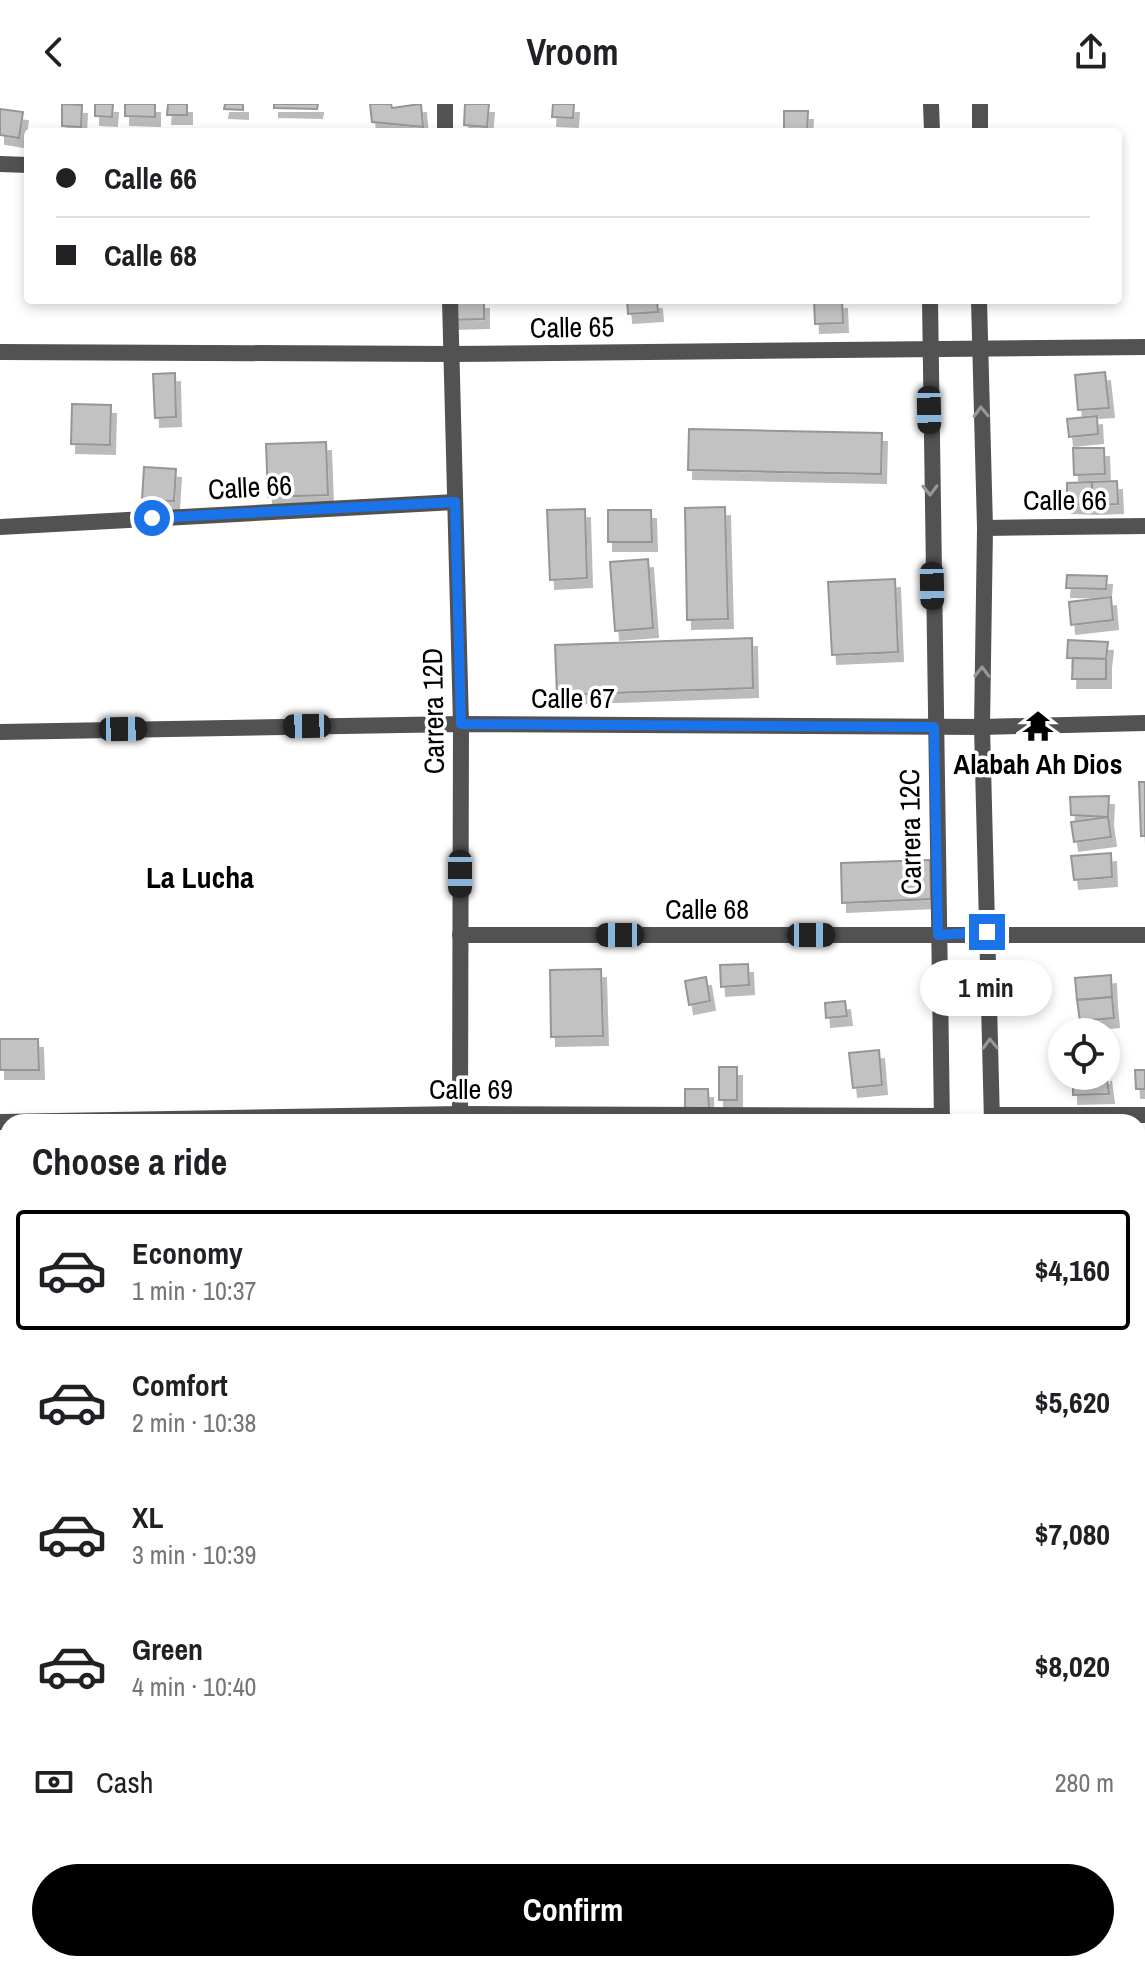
<!DOCTYPE html>
<html lang="en">
<head>
<meta charset="utf-8">
<style>
  body { margin:0; font-family:"Archivo Narrow",sans-serif; background:#f2f2f2; color:#202124; height:100vh; display:flex; flex-direction:column; font-size:30px; white-space:nowrap }
  * { box-sizing:border-box; margin:0 }
  p { font-size:26px; color:#757577 }
  .icon { flex:none; width:44px; height:44px; fill:none; stroke:currentColor; stroke-width:2; stroke-linecap:round; stroke-linejoin:round }
  .map { position:relative; flex:1; overflow:hidden }
  .details { position:absolute; left:0px; top:1010px; width:1146px; height:858px; display:flex; flex-direction:column; background:#fff; border-radius:24px 24px 0 0; box-shadow:0 4px 12px #0003 }
  .details>* { flex:none }
  .hud { position:absolute; left:24px; top:24px; width:1098px; height:176px; border-radius:8px; box-shadow:0 4px 12px #0003; display:grid; align-content:center; height:176px; padding:0 32px; background:#fff }
  .tools { position:absolute; left:1048px; top:914px; display:grid; gap:16px }
  .tools a { display:grid; place-items:center; width:72px; height:72px; border-radius:50%; background:#fff; box-shadow:0 4px 12px #0003; font-size:40px }
  .end { position:absolute; width:36px; height:36px; margin:-18px; border:10px solid #1a73e8; background:#fff; box-shadow:0 0 0 4px #fff }
  .from { border-radius:50% }
  .bubble { position:absolute; height:56px; border-radius:28px; background:#fff; box-shadow:0 4px 12px #0003; font-size:26px; font-weight:800; line-height:56px; text-align:center }
  .car { position:absolute; width:24px; height:48px; margin:-24px -12px; border-radius:10px; box-shadow:0 0 6px 2px #0007; background:linear-gradient(#222 24%,#8ab4d8 0 40%,#222 0 76%,#8ab4d8 0 86%,#222 0) }
  .hud b { display:flex; align-items:center; gap:28px; height:76px; font-size:30px }
  .hud b+b { border-top:2px solid #e0e0e0 }
  .hud i { width:20px; height:20px; background:#202124 }
  ul { padding:0; list-style:none }
  li { display:flex; align-items:center; gap:24px; height:120px; margin:0 16px 12px; padding:0 16px; border:4px solid transparent; border-radius:8px }
  li div { flex:1 }
  li b { display:block; font-size:30px }
  li em { font-style:normal; font-weight:800 }
  li.active { border-color:#000 }
  li>.icon { width:72px; height:72px; stroke-width:1.5 }
  h2 { padding:0 32px; font-size:36px; line-height:96px }
  .pay { display:flex; align-items:center; gap:20px; height:88px; padding:0 32px; font-size:30px }
  .pay p { margin-inline-start:auto }
  .button { display:flex; gap:16px; margin-top:auto; padding:16px 32px }
  .button a { flex:1; height:92px; border-radius:48px; background:#000; color:#fff; font-size:32px; font-weight:800; line-height:92px; text-align:center }
  header { display:flex; justify-content:space-between; align-items:center; height:104px; padding:0 32px; background:#fff; font-size:36px; font-weight:800 }
  .map>svg:first-child { display:block }
  .building { fill:#c2c2c2; stroke:#969696; stroke-width:2; filter:url(#shadow) }
  .lines { fill:none; stroke-linecap:round; stroke-linejoin:round }
  .minor { stroke:#525252; stroke-width:16 }
  .oneway { stroke:#979797 }
  .route { stroke:#1a73e8; stroke-width:10 }
  .labels { text-anchor:middle; stroke-width:7; stroke-linejoin:round; paint-order:stroke }
  .street-label { font-size:28px; fill:#000; stroke:#fff }
  .poi-label { font-size:28px; font-weight:bold; fill:#000; stroke:#fff }
  .neighbourhood-label { font-size:30px; font-weight:bold; fill:#000; stroke:#fff }
</style>
</head>
<body>
<header><svg class="icon" aria-label="back" viewBox="0 0 24 24"><path d="M15 5l-7 7 7 7"/></svg>Vroom<svg class="icon" aria-label="share" viewBox="0 0 24 24"><path d="M12 15V3M7 8l5-5 5 5M5 13v7h14v-7"/></svg></header>
<div class="map">
<svg width="1145" height="1867" viewBox="0 0 1145 1867">
  <defs>
    <filter id="shadow"><feDropShadow dx="5" dy="9" stdDeviation="0" flood-color="#0004"/></filter>
  </defs>
  <rect width="100%" height="100%" fill="#fff"/>
  <g class="building">
    <polygon points="62,0 82,1 81,23 62,22"/>
    <polygon points="95,0 113,0 112,13 95,12"/>
    <polygon points="125,0 155,0 155,13 125,12"/>
    <polygon points="168,0 187,0 187,11 167,11"/>
    <polygon points="225,0 243,0 243,6 224,5"/>
    <polygon points="274,0 318,0 317,5 274,4"/>
    <polygon points="370,0 391,0 392,4 421,0 423,23 372,18"/>
    <polygon points="465,0 489,0 487,23 464,21"/>
    <polygon points="553,0 574,0 573,14 552,13"/>
    <polygon points="0,5 23,8 19,34 0,31"/>
    <polygon points="784,7 808,7 807,28 784,28"/>
    <polygon points="451,196 484,196 484,215 451,216"/>
    <polygon points="627,196 657,196 658,208 628,210"/>
    <polygon points="814,196 842,196 843,219 815,220"/>
    <polygon points="1105,268 1109,304 1078,306 1075,271"/>
    <polygon points="175,269 176,313 155,314 153,270"/>
    <polygon points="72,300 111,301 110,341 71,340"/>
    <polygon points="1097,312 1098,330 1069,333 1067,315"/>
    <polygon points="689,325 882,329 881,370 688,366"/>
    <polygon points="326,338 328,391 268,393 266,340"/>
    <polygon points="1073,344 1104,344 1105,370 1074,371"/>
    <polygon points="144,363 176,365 174,397 142,396"/>
    <polygon points="1117,377 1118,400 1092,401 1092,378"/>
    <polygon points="1092,378 1092,401 1067,400 1067,379"/>
    <polygon points="725,403 728,515 687,516 685,404"/>
    <polygon points="585,405 587,474 550,476 547,406"/>
    <polygon points="608,406 651,406 652,438 608,438"/>
    <polygon points="648,455 653,524 615,527 610,458"/>
    <polygon points="1067,471 1107,472 1106,485 1066,484"/>
    <polygon points="895,475 898,548 832,551 828,478"/>
    <polygon points="1111,493 1113,516 1071,521 1069,498"/>
    <polygon points="752,534 753,584 557,591 555,541"/>
    <polygon points="1068,536 1108,538 1106,555 1067,554"/>
    <polygon points="1073,554 1106,555 1106,575 1072,575"/>
    <polygon points="1139,678 1145,678 1145,732 1141,732"/>
    <polygon points="1109,692 1108,713 1071,711 1070,693"/>
    <polygon points="1108,713 1111,733 1074,738 1071,718"/>
    <polygon points="1111,749 1112,773 1074,776 1071,752"/>
    <polygon points="930,756 931,795 842,799 841,759"/>
    <polygon points="748,860 749,881 721,883 720,861"/>
    <polygon points="601,865 603,932 551,933 550,866"/>
    <polygon points="1111,871 1112,893 1077,896 1075,874"/>
    <polygon points="706,873 710,897 689,901 685,877"/>
    <polygon points="1112,893 1114,914 1080,917 1077,896"/>
    <polygon points="845,897 847,912 826,914 825,899"/>
    <polygon points="0,935 38,935 39,966 0,966"/>
    <polygon points="879,946 882,981 853,984 849,949"/>
    <rect x="719" y="963" width="18" height="33"/>
    <polygon points="1135,966 1145,966 1145,985 1136,985"/>
    <polygon points="1106,968 1109,990 1073,991 1073,972 1106,972"/>
    <polygon points="685,985 708,985 709,1006 685,1006"/>
    <polygon points="8,1156 8,1174 0,1176 0,1158"/>
    <polygon points="2,1236 8,1236 8,1274 4,1274"/>
    <polygon points="0,1250 3,1250 4,1274 8,1274 8,1312 0,1313"/>
    <polygon points="1138,1626 1144,1626 1142,1649 1138,1649"/>
    <polygon points="391,1860 424,1860 425,1867 392,1867"/>
    <polygon points="672,1860 691,1860 691,1863 673,1864"/>
    <rect x="826" y="1860" width="21" height="7"/>
    <rect x="861" y="1860" width="21" height="7"/>
    <polygon points="1095,1860 1126,1860 1126,1865 1096,1867"/>
  </g>
  <g class="lines">
    <g class="minor">
      <polyline points="931,0 932,28"/>
      <polyline points="445,28 445,0"/>
      <polyline points="980,28 980,0"/>
      <polyline points="0,60 28,61"/>
      <polyline points="450,196 461,620 460,1018"/>
      <polyline points="930,196 942,1018"/>
      <polyline points="979,196 985,424 982,623 992,1018"/>
      <polyline points="0,248 452,250 1145,243"/>
      <polyline points="0,423 455,398"/>
      <polyline points="985,424 1145,422"/>
      <polyline points="0,628 461,620 982,623 1145,619"/>
      <polyline points="460,831 1145,831"/>
      <polyline points="992,1011 1145,1011"/>
      <polyline points="0,1018 460,1010 942,1012"/>
      <polyline points="1138,1211 1145,1211"/>
      <polyline points="0,1223 8,1223"/>
      <polyline points="0,1416 8,1417"/>
      <polyline points="1138,1426 1145,1426"/>
      <polyline points="1138,1604 1145,1604"/>
      <polyline points="1138,1782 1145,1782"/>
      <polyline points="990,1860 990,1867"/>
      <polyline points="946,1867 946,1860"/>
    </g>
  </g>
  <defs><path id="oneway-chevron" d="M-2-3.5L2.5 0L-2 3.5" fill="none" stroke-width="1.6" stroke-linecap="round" stroke-linejoin="round" transform="scale(2)"/></defs>
  <g class="oneway">
    <use href="#oneway-chevron" transform="translate(981 308) rotate(-92)"/>
    <use href="#oneway-chevron" transform="translate(930 386) rotate(89)"/>
    <use href="#oneway-chevron" transform="translate(982 568) rotate(-89)"/>
    <use href="#oneway-chevron" transform="translate(990 940) rotate(-92)"/>
  </g>
  <g class="lines">
    <polyline class="route" points="152,414 455,398 461,620 934,623 938,831 987,828"/>
  </g>
  <defs>
    <symbol id="temple-bare" viewBox="-9 -9 18 18"><path d="M0-6L5-2H3V0L6.5 2.5H4V6H1.5V3h-3V6H-4V2.5H-6.5L-3 0V-2H-5Z" fill="#000" stroke="#fff" stroke-width="2.5" paint-order="stroke"/></symbol>
  </defs>
  <g fill-rule="evenodd">
    <use href="#temple-bare" x="1016" y="600" width="44" height="44"/>
  </g>
  <g class="labels">
    <g class="street-label">
      <text transform="translate(572 223) rotate(-1)" y="10">Calle 65</text>
      <text transform="translate(250 383) rotate(-3)" y="10">Calle 66</text>
      <text x="1065" y="406">Calle 66</text>
      <text x="573" y="604">Calle 67</text>
      <text transform="translate(433 607) rotate(-91)" y="10">Carrera 12D</text>
      <text transform="translate(910 728) rotate(-91)" y="10">Carrera 12C</text>
      <text x="707" y="815">Calle 68</text>
      <text x="471" y="995">Calle 69</text>
    </g>
    <g class="poi-label">
      <text x="1038" y="670">Alabah Ah Dios</text>
    </g>
    <g class="neighbourhood-label">
      <text x="200" y="784">La Lucha</text>
    </g>
  </g>
</svg>
<div class="tools">
<a><svg class="icon" aria-label="locate" viewBox="0 0 24 24"><circle cx="12" cy="12" r="6"/><path d="M12 2v4M12 18v4M2 12h4M18 12h4"/></svg></a>
</div>
<i class="end from" style="left:152px;top:414px"></i>
<i class="end" style="left:987px;top:828px"></i>
<div class="bubble" style="left:920px;top:856px;width:132px">1 min</div>
<i class="car" style="left:929px;top:306px;rotate:179deg"></i>
<i class="car" style="left:932px;top:482px;rotate:179deg"></i>
<i class="car" style="left:307px;top:622px;rotate:269deg"></i>
<i class="car" style="left:123px;top:625px;rotate:89deg"></i>
<i class="car" style="left:460px;top:770px;rotate:180deg"></i>
<i class="car" style="left:620px;top:831px;rotate:270deg"></i>
<i class="car" style="left:811px;top:831px;rotate:90deg"></i>
<div class="hud">
<b><i class="from"></i>Calle 66</b>
<b><i></i>Calle 68</b>
</div>
<section class="details">
<h2>Choose a ride</h2>
<ul>
<li class="active"><svg class="icon" aria-label="car" viewBox="0 0 24 24"><path d="M5 17H2v-5l4-1 3-4h7l3 4 3 1v5h-3M9 17h6M6 11h13"/><circle cx="7" cy="17" r="2"/><circle cx="17" cy="17" r="2"/></svg><div><b>Economy</b><p>1 min · 10:37</p></div><em>$4,160</em></li>
<li><svg class="icon" aria-label="car" viewBox="0 0 24 24"><path d="M5 17H2v-5l4-1 3-4h7l3 4 3 1v5h-3M9 17h6M6 11h13"/><circle cx="7" cy="17" r="2"/><circle cx="17" cy="17" r="2"/></svg><div><b>Comfort</b><p>2 min · 10:38</p></div><em>$5,620</em></li>
<li><svg class="icon" aria-label="car" viewBox="0 0 24 24"><path d="M5 17H2v-5l4-1 3-4h7l3 4 3 1v5h-3M9 17h6M6 11h13"/><circle cx="7" cy="17" r="2"/><circle cx="17" cy="17" r="2"/></svg><div><b>XL</b><p>3 min · 10:39</p></div><em>$7,080</em></li>
<li><svg class="icon" aria-label="car" viewBox="0 0 24 24"><path d="M5 17H2v-5l4-1 3-4h7l3 4 3 1v5h-3M9 17h6M6 11h13"/><circle cx="7" cy="17" r="2"/><circle cx="17" cy="17" r="2"/></svg><div><b>Green</b><p>4 min · 10:40</p></div><em>$8,020</em></li>
</ul>
<div class="pay"><svg class="icon" aria-label="cash" viewBox="0 0 24 24"><path d="M3 7h18v10H3z"/><circle cx="12" cy="12" r="2"/></svg>Cash<p>280 m</p></div>
<div class="button"><a>Confirm</a></div>
</section>
</div>
</body>
</html>
